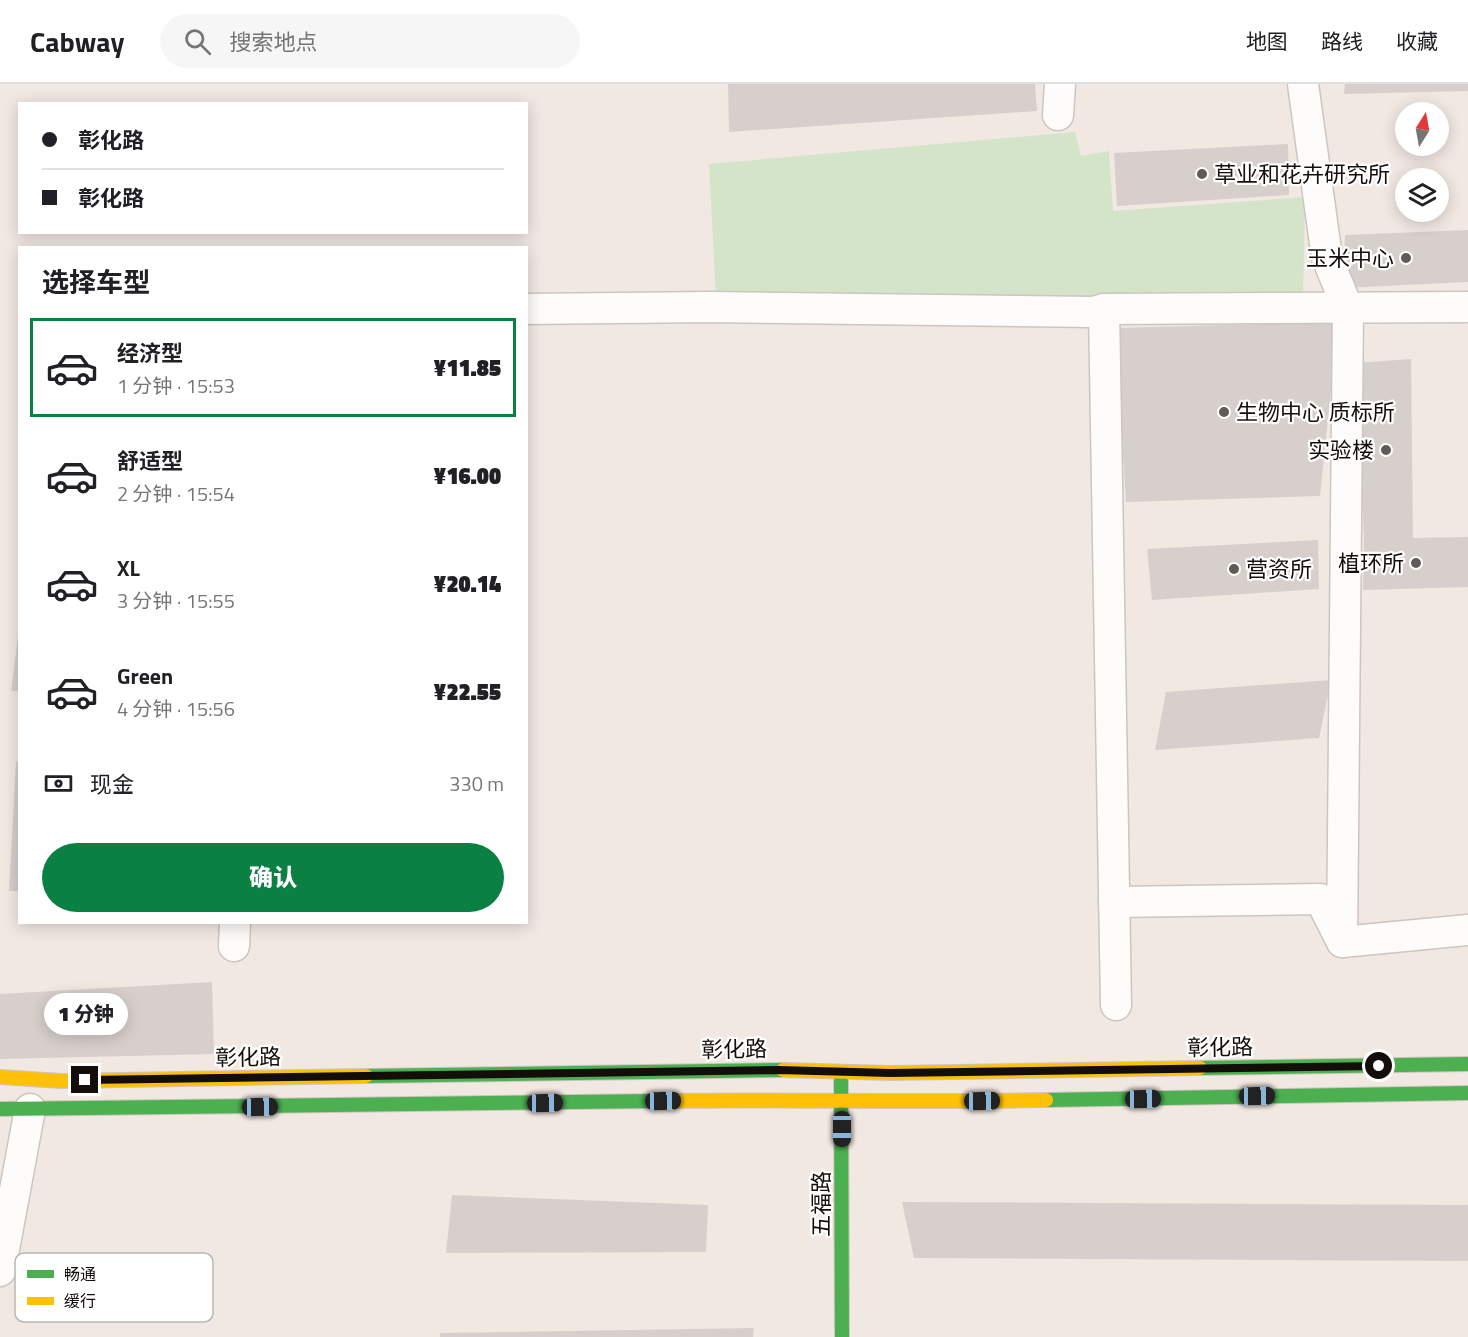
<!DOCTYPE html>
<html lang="zh">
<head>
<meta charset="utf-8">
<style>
  body { margin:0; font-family:"Titillium Web","Noto Sans SC",sans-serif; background:#f6f6f6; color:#202124; height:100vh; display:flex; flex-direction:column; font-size:22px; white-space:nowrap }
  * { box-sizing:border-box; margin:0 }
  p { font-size:20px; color:#757577 }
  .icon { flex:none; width:33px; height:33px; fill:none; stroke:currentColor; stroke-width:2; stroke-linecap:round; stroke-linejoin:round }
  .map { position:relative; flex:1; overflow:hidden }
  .side { position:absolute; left:18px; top:162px; width:510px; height:678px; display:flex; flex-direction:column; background:#fff; border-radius:0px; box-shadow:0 3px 15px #0003 }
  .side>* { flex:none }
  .top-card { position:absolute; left:18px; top:18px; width:510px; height:132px; border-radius:0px; box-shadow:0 3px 15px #0003; display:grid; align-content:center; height:132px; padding:0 24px; background:#fff }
  .needle { width:39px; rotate:11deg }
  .fabs { position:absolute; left:1395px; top:18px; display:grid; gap:12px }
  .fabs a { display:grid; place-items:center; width:54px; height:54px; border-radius:50%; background:#fff; box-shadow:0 3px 15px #0003; font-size:30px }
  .end { position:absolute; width:27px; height:27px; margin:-14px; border:8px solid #130e0a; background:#fff; box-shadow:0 0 0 3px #fff }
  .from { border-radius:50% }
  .bubble { position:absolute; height:42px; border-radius:21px; background:#fff; box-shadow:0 3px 15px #0003; font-size:20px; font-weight:800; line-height:42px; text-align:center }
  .car { position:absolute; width:18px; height:36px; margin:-18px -9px; border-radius:8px; box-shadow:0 0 4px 2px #0007; background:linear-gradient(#222 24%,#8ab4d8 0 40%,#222 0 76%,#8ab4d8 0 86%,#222 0) }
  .top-card b { display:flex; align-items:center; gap:21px; height:57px; font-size:22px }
  .top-card b+b { border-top:2px solid #e0e0e0 }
  .top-card i { width:15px; height:15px; background:#202124 }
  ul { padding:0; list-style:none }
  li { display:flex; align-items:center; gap:18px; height:99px; margin:0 12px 9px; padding:0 12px; border:3px solid transparent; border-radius:0px }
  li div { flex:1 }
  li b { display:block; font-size:22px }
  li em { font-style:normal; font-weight:800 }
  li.current { border-color:#0b8043 }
  li>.icon { width:54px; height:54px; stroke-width:1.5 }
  h2 { padding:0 24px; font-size:27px; line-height:72px }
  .pay { display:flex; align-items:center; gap:15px; height:66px; padding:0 24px; font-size:22px }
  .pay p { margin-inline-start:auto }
  .action { display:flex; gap:12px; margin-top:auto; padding:12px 24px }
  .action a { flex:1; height:69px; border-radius:36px; background:#0b8043; color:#fff; font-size:24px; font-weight:800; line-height:69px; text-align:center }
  header { display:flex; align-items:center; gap:36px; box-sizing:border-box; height:84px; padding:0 30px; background:#fff; border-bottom:2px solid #e0e0e0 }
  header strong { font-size:28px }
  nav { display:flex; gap:33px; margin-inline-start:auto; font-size:21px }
  .search { width:420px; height:54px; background:#f6f6f6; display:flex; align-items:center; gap:15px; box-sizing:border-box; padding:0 21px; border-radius:33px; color:#757577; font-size:22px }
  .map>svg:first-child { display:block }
  .green { fill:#d4e4c8 }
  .building { fill:#d7cfcb }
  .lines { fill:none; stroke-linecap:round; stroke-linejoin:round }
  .street-casing { stroke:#ccc5c0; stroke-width:33 }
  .fast-casing { stroke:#ccc5c0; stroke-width:16 }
  .slow-casing { stroke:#ccc5c0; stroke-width:16 }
  .street { stroke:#fdfcfb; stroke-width:30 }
  .fast { stroke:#4caf50; stroke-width:14 }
  .slow { stroke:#ffc107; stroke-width:14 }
  .route { stroke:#130e0a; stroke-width:8 }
  .poi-dot { fill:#615a56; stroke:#fff; stroke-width:2 }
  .labels { text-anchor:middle; stroke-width:4.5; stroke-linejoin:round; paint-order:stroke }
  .poi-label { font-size:22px; fill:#130e0a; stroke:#fff; text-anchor:start }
  .street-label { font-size:22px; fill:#130e0a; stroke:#fff }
  .key { fill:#fff; stroke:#b8b7b6; stroke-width:1.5 }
  .key-label { font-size:16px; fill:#130e0a }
</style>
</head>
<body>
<header>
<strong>Cabway</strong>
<div class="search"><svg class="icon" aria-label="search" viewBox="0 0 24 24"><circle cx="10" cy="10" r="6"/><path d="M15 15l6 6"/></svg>搜索地点</div>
<nav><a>地图</a><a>路线</a><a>收藏</a></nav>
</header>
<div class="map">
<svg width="1468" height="1253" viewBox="0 0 1468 1253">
  <rect width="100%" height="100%" fill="#f2e8e2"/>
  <polygon class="green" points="1075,48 1081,72 1109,67 1113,127 1305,113 1303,218 716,214 709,80"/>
  <g class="building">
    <polygon points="728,0 1035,0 1037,27 729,48"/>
    <polygon points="1345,0 1468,0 1468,7 1344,10"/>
    <polygon points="1288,60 1289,111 1117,122 1114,69"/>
    <polygon points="1468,146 1468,198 1343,204 1345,151"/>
    <polygon points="1338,238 1320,412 1126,418 1115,244"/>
    <polygon points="1411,275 1413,454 1468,453 1468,503 1363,506 1364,455 1356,279"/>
    <polygon points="1318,456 1319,505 1152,516 1147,465"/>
    <polygon points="18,553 20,607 11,607"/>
    <polygon points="1331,596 1319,654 1155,666 1166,608"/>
    <polygon points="16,678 20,678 20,807 9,807"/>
    <polygon points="212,898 214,970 0,975 0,910"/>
    <polygon points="452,1111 708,1121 706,1168 446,1169"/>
    <polygon points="902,1118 1468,1121 1468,1177 914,1174"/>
    <polygon points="754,1244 753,1253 440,1253 440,1249"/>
  </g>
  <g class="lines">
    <defs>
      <g id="street">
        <polyline points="1058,31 1060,0"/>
        <polyline points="526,225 710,223 1093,228 1104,225 1468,223"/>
        <polyline points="1104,225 1116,921"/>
        <polyline points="1114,818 1320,815 1342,858 1348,225 1327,174 1303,0"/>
        <polyline points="1342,858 1468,846"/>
        <polyline points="234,862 235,838"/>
        <polyline points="0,1187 30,1025"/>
      </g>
      <g id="fast">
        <polyline points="1200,984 1468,980"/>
        <polyline points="366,992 783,986"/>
        <polyline points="841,997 842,1253"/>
        <polyline points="1046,1016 1468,1009"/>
        <polyline points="0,1025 658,1017"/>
      </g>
      <g id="slow">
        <polyline points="783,986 890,989 1200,984"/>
        <polyline points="0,993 61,997 366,992"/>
        <path d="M658,1017c129,-2 258,2 388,-1"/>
      </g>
    </defs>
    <use href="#street" class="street-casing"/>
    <use href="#fast" class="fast-casing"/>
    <use href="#slow" class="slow-casing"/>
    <use href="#street" class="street"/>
    <use href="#fast" class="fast"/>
    <use href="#slow" class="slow"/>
  </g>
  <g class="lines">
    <polyline class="route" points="85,996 779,986 890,989 1379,982"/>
  </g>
  <g class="poi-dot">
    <circle cx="1202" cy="90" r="6"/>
    <circle cx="1406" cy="174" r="6"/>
    <circle cx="1224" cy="328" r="6"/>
    <circle cx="1386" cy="366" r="6"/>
    <circle cx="1416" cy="479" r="6"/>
    <circle cx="1234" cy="485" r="6"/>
  </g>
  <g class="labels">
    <g class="poi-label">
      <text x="1214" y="98">草业和花卉研究所</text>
      <text x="1394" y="182" text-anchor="end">玉米中心</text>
      <text x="1236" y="336">生物中心 质标所</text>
      <text x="1374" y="374" text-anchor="end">实验楼</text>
      <text x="1404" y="487" text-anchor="end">植环所</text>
      <text x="1246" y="493">营资所</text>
    </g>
    <g class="street-label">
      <text transform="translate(1220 963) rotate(-1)" y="8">彰化路</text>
      <text transform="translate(734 965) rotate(-1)" y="8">彰化路</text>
      <text transform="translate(248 973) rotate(-1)" y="8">彰化路</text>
      <text transform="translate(821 1120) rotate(-90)" y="8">五福路</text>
    </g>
  </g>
  <rect x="15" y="1169" width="198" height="69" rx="9" class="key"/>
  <rect x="27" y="1186" width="27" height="8" fill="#4caf50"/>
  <rect x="27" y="1213" width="27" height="8" fill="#ffc107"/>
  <g class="key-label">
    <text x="64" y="1196">畅通</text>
    <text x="64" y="1223">缓行</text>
  </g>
</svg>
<div class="fabs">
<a><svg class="needle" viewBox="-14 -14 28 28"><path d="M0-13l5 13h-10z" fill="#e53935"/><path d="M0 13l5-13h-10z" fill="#757577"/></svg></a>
<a><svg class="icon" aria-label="layers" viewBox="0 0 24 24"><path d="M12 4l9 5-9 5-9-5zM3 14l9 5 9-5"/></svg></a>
</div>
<i class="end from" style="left:1379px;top:982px"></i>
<i class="end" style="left:85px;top:996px"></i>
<div class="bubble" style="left:44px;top:909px;width:84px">1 分钟</div>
<i class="car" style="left:1257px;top:1012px;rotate:89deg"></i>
<i class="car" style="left:1143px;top:1015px;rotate:89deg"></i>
<i class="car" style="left:663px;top:1017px;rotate:89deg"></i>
<i class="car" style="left:982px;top:1017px;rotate:89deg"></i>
<i class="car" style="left:545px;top:1019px;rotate:89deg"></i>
<i class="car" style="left:260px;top:1023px;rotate:89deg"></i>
<i class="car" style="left:842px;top:1045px;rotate:180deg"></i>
<div class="top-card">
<b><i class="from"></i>彰化路</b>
<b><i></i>彰化路</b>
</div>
<section class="side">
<h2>选择车型</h2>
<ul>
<li class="current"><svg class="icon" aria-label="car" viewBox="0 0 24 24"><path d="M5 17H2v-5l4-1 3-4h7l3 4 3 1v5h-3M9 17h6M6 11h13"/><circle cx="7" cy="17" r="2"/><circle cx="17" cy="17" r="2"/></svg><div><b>经济型</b><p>1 分钟 · 15:53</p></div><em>¥11.85</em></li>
<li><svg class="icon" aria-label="car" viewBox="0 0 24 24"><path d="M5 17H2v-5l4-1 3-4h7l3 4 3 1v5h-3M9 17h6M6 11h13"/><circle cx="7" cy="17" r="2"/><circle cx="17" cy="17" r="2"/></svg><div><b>舒适型</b><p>2 分钟 · 15:54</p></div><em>¥16.00</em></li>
<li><svg class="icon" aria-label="car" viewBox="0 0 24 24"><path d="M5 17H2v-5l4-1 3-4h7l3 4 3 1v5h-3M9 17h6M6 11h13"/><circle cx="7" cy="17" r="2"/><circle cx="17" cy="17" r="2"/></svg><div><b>XL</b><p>3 分钟 · 15:55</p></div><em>¥20.14</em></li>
<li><svg class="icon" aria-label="car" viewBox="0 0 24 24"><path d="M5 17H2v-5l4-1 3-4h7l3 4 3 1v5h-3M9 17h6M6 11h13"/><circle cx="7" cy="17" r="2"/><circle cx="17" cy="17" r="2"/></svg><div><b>Green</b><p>4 分钟 · 15:56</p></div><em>¥22.55</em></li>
</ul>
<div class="pay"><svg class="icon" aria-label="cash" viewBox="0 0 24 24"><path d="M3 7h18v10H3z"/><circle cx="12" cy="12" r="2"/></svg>现金<p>330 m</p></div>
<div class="action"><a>确认</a></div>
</section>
</div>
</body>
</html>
